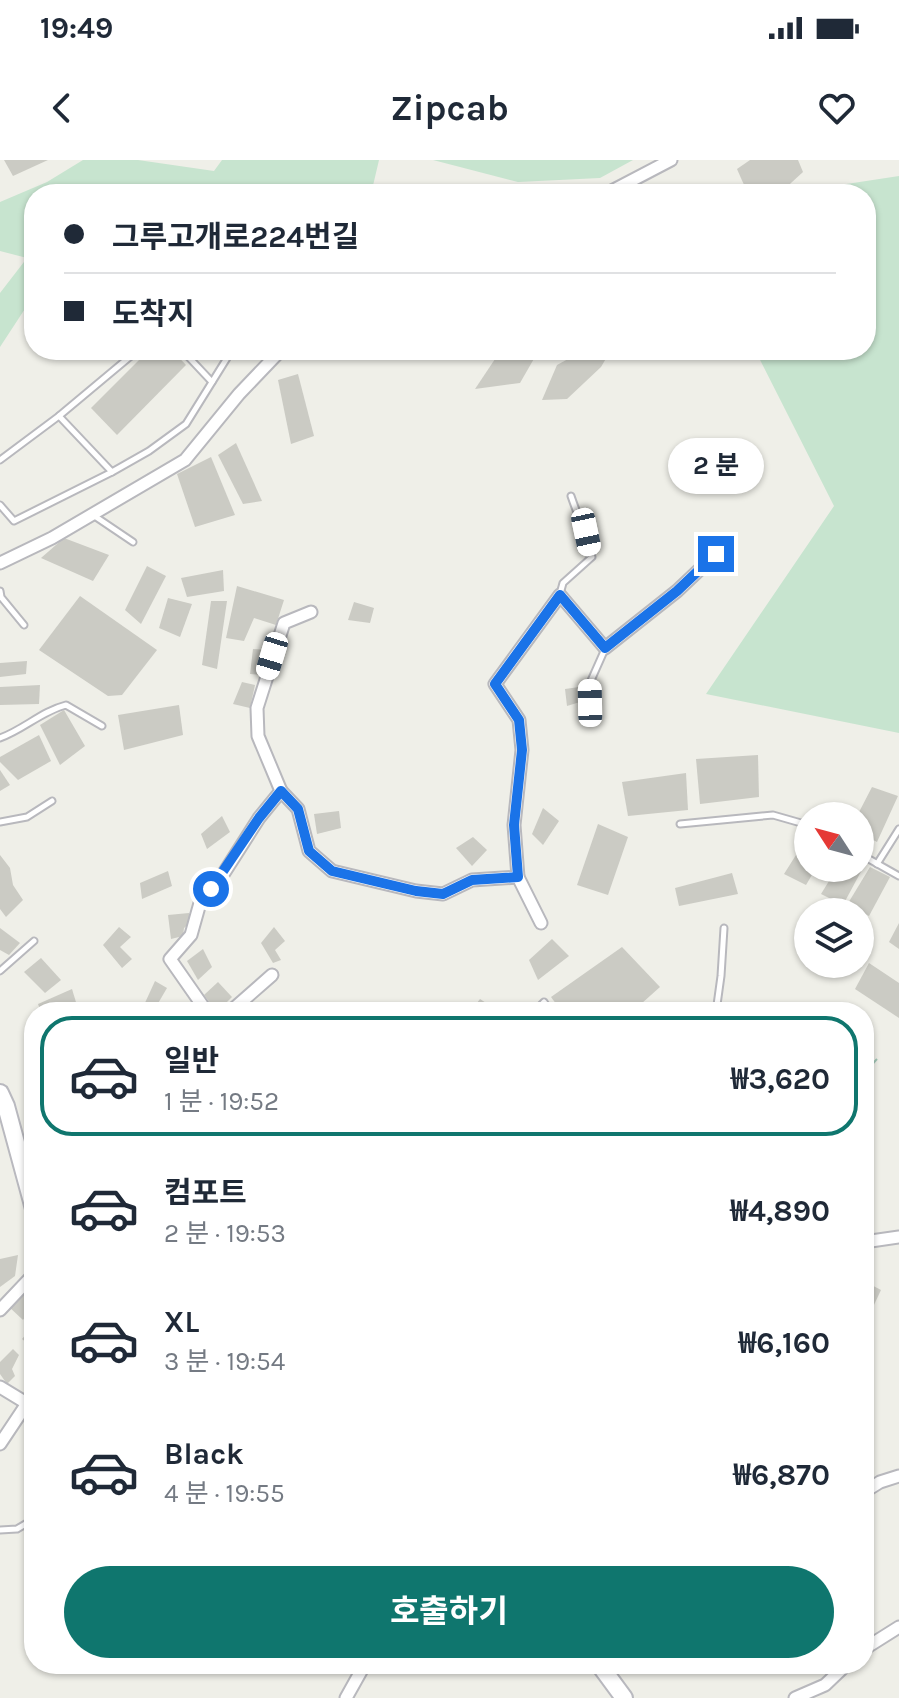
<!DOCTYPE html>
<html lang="ko">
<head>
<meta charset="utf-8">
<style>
  body { margin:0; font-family:Karla,"Noto Sans KR",sans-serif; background:#f2f2f3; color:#1f2937; height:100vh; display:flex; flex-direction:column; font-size:30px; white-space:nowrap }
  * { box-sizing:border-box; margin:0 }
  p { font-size:26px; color:#747a83 }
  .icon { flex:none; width:44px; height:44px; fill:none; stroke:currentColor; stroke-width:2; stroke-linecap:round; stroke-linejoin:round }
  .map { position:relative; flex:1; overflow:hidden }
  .side { position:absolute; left:24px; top:842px; width:850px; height:672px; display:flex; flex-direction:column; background:#fff; border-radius:32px; box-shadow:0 2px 6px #0004 }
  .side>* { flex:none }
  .banner { position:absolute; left:24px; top:24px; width:852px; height:176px; border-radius:32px; box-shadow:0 2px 6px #0004; display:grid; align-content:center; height:176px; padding:0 40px; background:#fff }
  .needle { width:52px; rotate:306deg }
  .fabs { position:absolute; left:794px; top:642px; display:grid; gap:16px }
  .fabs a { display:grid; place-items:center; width:80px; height:80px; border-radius:50%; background:#fff; box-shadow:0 2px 6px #0004; font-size:40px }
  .end { position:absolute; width:36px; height:36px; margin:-18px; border:10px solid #1a73e8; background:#fff; box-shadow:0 0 0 4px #fff }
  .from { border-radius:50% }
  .bubble { position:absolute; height:56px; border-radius:28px; background:#fff; box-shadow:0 2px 6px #0004; font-size:26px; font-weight:700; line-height:56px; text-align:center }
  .car { position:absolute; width:24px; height:48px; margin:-24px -12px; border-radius:10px; box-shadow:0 0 6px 2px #0007; background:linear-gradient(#fff 24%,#345 0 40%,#fff 0 76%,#345 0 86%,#fff 0) }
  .banner b { display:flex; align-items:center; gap:28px; height:76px; font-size:30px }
  .banner b+b { border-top:2px solid #e0e1e3 }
  .banner i { width:20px; height:20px; background:#1f2937 }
  ul { padding:14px 0 0; list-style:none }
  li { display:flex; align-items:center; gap:24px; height:120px; margin:0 16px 12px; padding:0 24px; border:4px solid transparent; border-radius:32px }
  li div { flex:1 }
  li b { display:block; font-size:30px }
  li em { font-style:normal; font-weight:700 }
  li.selected { border-color:#0f766e }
  li>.icon { width:72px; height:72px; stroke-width:1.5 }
  .button { display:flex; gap:16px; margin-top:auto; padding:16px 40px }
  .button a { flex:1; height:92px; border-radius:48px; background:#0f766e; color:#fff; font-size:32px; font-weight:700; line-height:92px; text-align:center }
  .status { display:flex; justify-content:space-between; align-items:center; height:56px; padding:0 40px; background:#fff; direction:ltr }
  .status svg { height:22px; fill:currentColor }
  header { display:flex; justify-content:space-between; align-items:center; height:104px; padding:0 40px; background:#fff; font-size:36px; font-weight:700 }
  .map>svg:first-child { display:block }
  .green { fill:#c7e4cf }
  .building { fill:#cbcbc4 }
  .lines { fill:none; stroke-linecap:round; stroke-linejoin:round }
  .lane-casing { stroke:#b8b8bd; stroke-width:9 }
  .street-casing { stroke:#b8b8bd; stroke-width:15 }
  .secondary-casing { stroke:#b9b9bf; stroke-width:20 }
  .path { stroke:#a0c5b5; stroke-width:2; stroke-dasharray:8 4; stroke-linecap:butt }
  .lane { stroke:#fff; stroke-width:5 }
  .street { stroke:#fff; stroke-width:11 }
  .secondary { stroke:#fff; stroke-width:16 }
  .route { stroke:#1a73e8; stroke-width:10 }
</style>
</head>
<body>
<div class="status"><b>19:49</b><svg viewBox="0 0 49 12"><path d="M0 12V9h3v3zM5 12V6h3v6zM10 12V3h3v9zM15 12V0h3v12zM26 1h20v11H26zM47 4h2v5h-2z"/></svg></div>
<header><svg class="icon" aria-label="back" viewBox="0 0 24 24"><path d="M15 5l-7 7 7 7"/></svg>Zipcab<svg class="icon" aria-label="heart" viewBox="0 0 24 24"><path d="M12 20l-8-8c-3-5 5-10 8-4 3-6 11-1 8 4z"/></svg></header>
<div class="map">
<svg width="899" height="1538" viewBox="0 0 899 1538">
  <rect width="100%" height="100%" fill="#efefe8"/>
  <g class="green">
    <polygon points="83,0 138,0 214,11 222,0 379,0 371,34 34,34 34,135 0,187 0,133 27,98 0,91 0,42 47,22"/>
    <polygon points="433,0 633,0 600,18 518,22"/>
    <polygon points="899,16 899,573 706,534 834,346 755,190 866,190 866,34 805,34 807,30"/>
  </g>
  <g class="building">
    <polygon points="4,0 48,0 13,16"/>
    <polygon points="750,0 798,0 803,12 779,34 748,34 737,9"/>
    <polygon points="149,190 172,190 186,205 117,275 91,248"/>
    <polygon points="501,190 539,190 520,223 475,229"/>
    <polygon points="573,190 611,190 601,207 567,239 542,240 557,205 568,199"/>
    <polygon points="298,214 314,276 291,284 278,220"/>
    <polygon points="236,283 262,341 243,344 218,295"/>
    <polygon points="211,297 235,355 195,367 177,314"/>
    <polygon points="64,378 109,395 93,421 41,398"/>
    <polygon points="147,406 166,416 141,464 125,450"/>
    <polygon points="223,410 224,431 187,437 181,418"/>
    <polygon points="237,426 284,440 276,465 254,458 244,481 226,478"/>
    <polygon points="80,436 157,490 122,535 108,536 39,490"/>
    <polygon points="168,438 192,444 180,477 159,468"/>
    <polygon points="211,441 227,441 217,509 202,505"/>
    <polygon points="354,442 374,448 370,463 348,460"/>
    <polygon points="253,489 267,490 261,515 250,514"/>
    <polygon points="27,501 26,514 0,517 0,503"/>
    <polygon points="242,522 255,525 250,548 233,544"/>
    <polygon points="40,525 39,544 0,545 0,527"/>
    <polygon points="579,527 580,542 567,546 565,529"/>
    <polygon points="179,545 183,575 124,590 118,555"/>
    <polygon points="64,550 85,586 60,605 40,565"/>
    <polygon points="39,575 51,601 18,620 0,602 0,597"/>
    <polygon points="758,595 759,637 700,644 696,599"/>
    <polygon points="0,610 10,625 0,631"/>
    <polygon points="686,613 688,650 628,656 622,622"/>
    <polygon points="872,627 898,636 877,682 860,673 860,656 857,656"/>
    <polygon points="543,648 559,661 543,685 532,674"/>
    <polygon points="339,651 341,668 317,674 314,654"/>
    <polygon points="222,656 230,672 207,689 201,674"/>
    <polygon points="598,664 628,677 608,735 577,725"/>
    <polygon points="808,676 808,708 816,708 806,725 784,714"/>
    <polygon points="473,677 487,690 472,706 456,688"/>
    <polygon points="0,695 10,708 13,725 23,740 6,757 0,749"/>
    <polygon points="860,704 864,706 843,745 821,734 837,708 860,708"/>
    <polygon points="870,707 890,717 869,756 847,745"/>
    <polygon points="168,711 172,726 142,739 140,723"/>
    <polygon points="732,713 738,734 679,746 675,728"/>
    <polygon points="189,753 190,763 184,768 183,776 171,779 168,755"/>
    <polygon points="899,763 899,789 889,782"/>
    <polygon points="119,767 131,777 120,787 132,799 122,808 103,785"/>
    <polygon points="274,767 285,781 275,790 281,800 273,803 261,783"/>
    <polygon points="0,768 20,783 9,795 0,790"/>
    <polygon points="552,779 569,796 538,820 529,800"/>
    <polygon points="622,787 660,827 632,852 562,852 551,837"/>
    <polygon points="203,789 212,807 198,820 187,801"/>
    <polygon points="41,798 61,820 45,833 24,812"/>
    <polygon points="869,803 899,823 899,858 855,829"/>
    <polygon points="155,821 167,828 153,852 144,845"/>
    <polygon points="218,822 232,837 217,852 204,835"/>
    <polygon points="72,829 79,852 41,852 38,844"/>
    <polygon points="480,839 500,852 470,852"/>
    <polygon points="703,847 703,852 650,852 650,848"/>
    <polygon points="18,1095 15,1116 0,1127 0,1099"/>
    <polygon points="864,1121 881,1130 873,1147 864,1142"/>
    <polygon points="24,1134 34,1145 23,1160 8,1146"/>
    <polygon points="34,1165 34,1189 22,1179"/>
    <polygon points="13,1189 19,1195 12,1209 15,1216 7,1224 0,1214 0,1202"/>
  </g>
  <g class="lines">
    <defs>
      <g id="lane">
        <polyline points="182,190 212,222"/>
        <polyline points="59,256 112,312"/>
        <polyline points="0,300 59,256 138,190"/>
        <polyline points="0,345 14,361 112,312 149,291 186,264 232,190"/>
        <polyline points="93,355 133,382"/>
        <polyline points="0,431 1,437 24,465"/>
        <path d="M560,434l3,-11 29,-26c-5,-22 -14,-40 -21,-61"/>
        <polyline points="590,561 589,525 605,489"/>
        <path d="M0,578c23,-8 42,-27 66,-33l36,21"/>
        <polyline points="0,662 27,657 52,641"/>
        <polyline points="680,664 773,655 808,665"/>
        <polyline points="860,694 899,716"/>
        <polyline points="877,704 899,669"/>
        <polyline points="0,811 34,781"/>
        <polyline points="534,852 544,842 551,852"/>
        <polyline points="716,852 721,816 724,768"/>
        <polyline points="0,1370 17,1369 34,1359"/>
      </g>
      <g id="street">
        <polyline points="606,34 671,0"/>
        <polyline points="0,403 52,378 185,300 239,234 281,190"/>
        <polyline points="281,631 298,649 309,691 332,711 416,731 443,734 472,720 518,717"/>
        <polyline points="541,763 518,717 514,665 522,590 519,560 495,524 560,435 605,488 677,431 716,394"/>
        <polyline points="207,852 170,799 191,775 200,743 222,716 259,658 281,631 258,576 257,548 284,463 311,452"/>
        <polyline points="230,852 272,815"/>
        <polyline points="864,1082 899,1077"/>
        <polyline points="0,1150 34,1114"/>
        <polyline points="0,1227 28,1244"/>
        <polyline points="0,1284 34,1233"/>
        <polyline points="864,1332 880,1322 899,1316"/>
        <polyline points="864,1489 899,1467"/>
        <polyline points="346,1538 365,1504"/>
        <polyline points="795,1538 825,1525 847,1504"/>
      </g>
      <g id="secondary">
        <polyline points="0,933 6,946 34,1049"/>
        <polyline points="599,1504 624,1538"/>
      </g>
    </defs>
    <use href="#lane" class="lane-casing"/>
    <use href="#street" class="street-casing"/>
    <use href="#secondary" class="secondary-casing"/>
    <polyline class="path" points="864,913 877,899"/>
    <use href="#lane" class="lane"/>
    <use href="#street" class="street"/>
    <use href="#secondary" class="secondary"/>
  </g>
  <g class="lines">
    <polyline class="route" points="211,729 259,658 281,631 298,649 309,691 332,711 416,731 443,734 472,720 518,717 514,665 522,590 519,560 495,524 560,435 605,488 677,431 716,394"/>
  </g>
</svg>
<div class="fabs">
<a><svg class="needle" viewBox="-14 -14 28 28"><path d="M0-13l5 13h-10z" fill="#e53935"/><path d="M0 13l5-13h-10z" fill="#747a83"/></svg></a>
<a><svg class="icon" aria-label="layers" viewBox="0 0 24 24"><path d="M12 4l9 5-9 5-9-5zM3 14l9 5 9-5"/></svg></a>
</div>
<i class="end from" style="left:211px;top:729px"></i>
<i class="end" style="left:716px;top:394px"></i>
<div class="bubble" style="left:668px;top:278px;width:96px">2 분</div>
<i class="car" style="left:586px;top:372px;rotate:168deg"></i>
<i class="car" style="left:272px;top:496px;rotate:197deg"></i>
<i class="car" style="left:590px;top:543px;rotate:359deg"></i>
<div class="banner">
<b><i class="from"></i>그루고개로224번길</b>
<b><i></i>도착지</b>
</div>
<section class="side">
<ul>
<li class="selected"><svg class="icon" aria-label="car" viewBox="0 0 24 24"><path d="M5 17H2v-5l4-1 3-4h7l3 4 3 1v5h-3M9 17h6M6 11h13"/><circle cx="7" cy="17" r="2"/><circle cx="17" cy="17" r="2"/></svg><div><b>일반</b><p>1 분 · 19:52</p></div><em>₩3,620</em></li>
<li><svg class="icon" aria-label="car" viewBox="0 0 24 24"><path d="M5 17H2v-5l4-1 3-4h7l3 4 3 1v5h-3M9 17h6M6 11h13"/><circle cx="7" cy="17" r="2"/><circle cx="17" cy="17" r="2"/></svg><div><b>컴포트</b><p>2 분 · 19:53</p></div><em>₩4,890</em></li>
<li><svg class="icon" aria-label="car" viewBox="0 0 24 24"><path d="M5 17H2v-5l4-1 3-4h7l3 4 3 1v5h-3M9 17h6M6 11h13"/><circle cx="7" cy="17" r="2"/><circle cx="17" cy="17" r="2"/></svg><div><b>XL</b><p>3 분 · 19:54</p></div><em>₩6,160</em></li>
<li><svg class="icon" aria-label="car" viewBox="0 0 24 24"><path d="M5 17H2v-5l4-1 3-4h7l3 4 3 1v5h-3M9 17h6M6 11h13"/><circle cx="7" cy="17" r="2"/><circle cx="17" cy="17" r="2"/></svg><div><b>Black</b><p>4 분 · 19:55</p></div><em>₩6,870</em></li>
</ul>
<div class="button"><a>호출하기</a></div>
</section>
</div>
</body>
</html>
